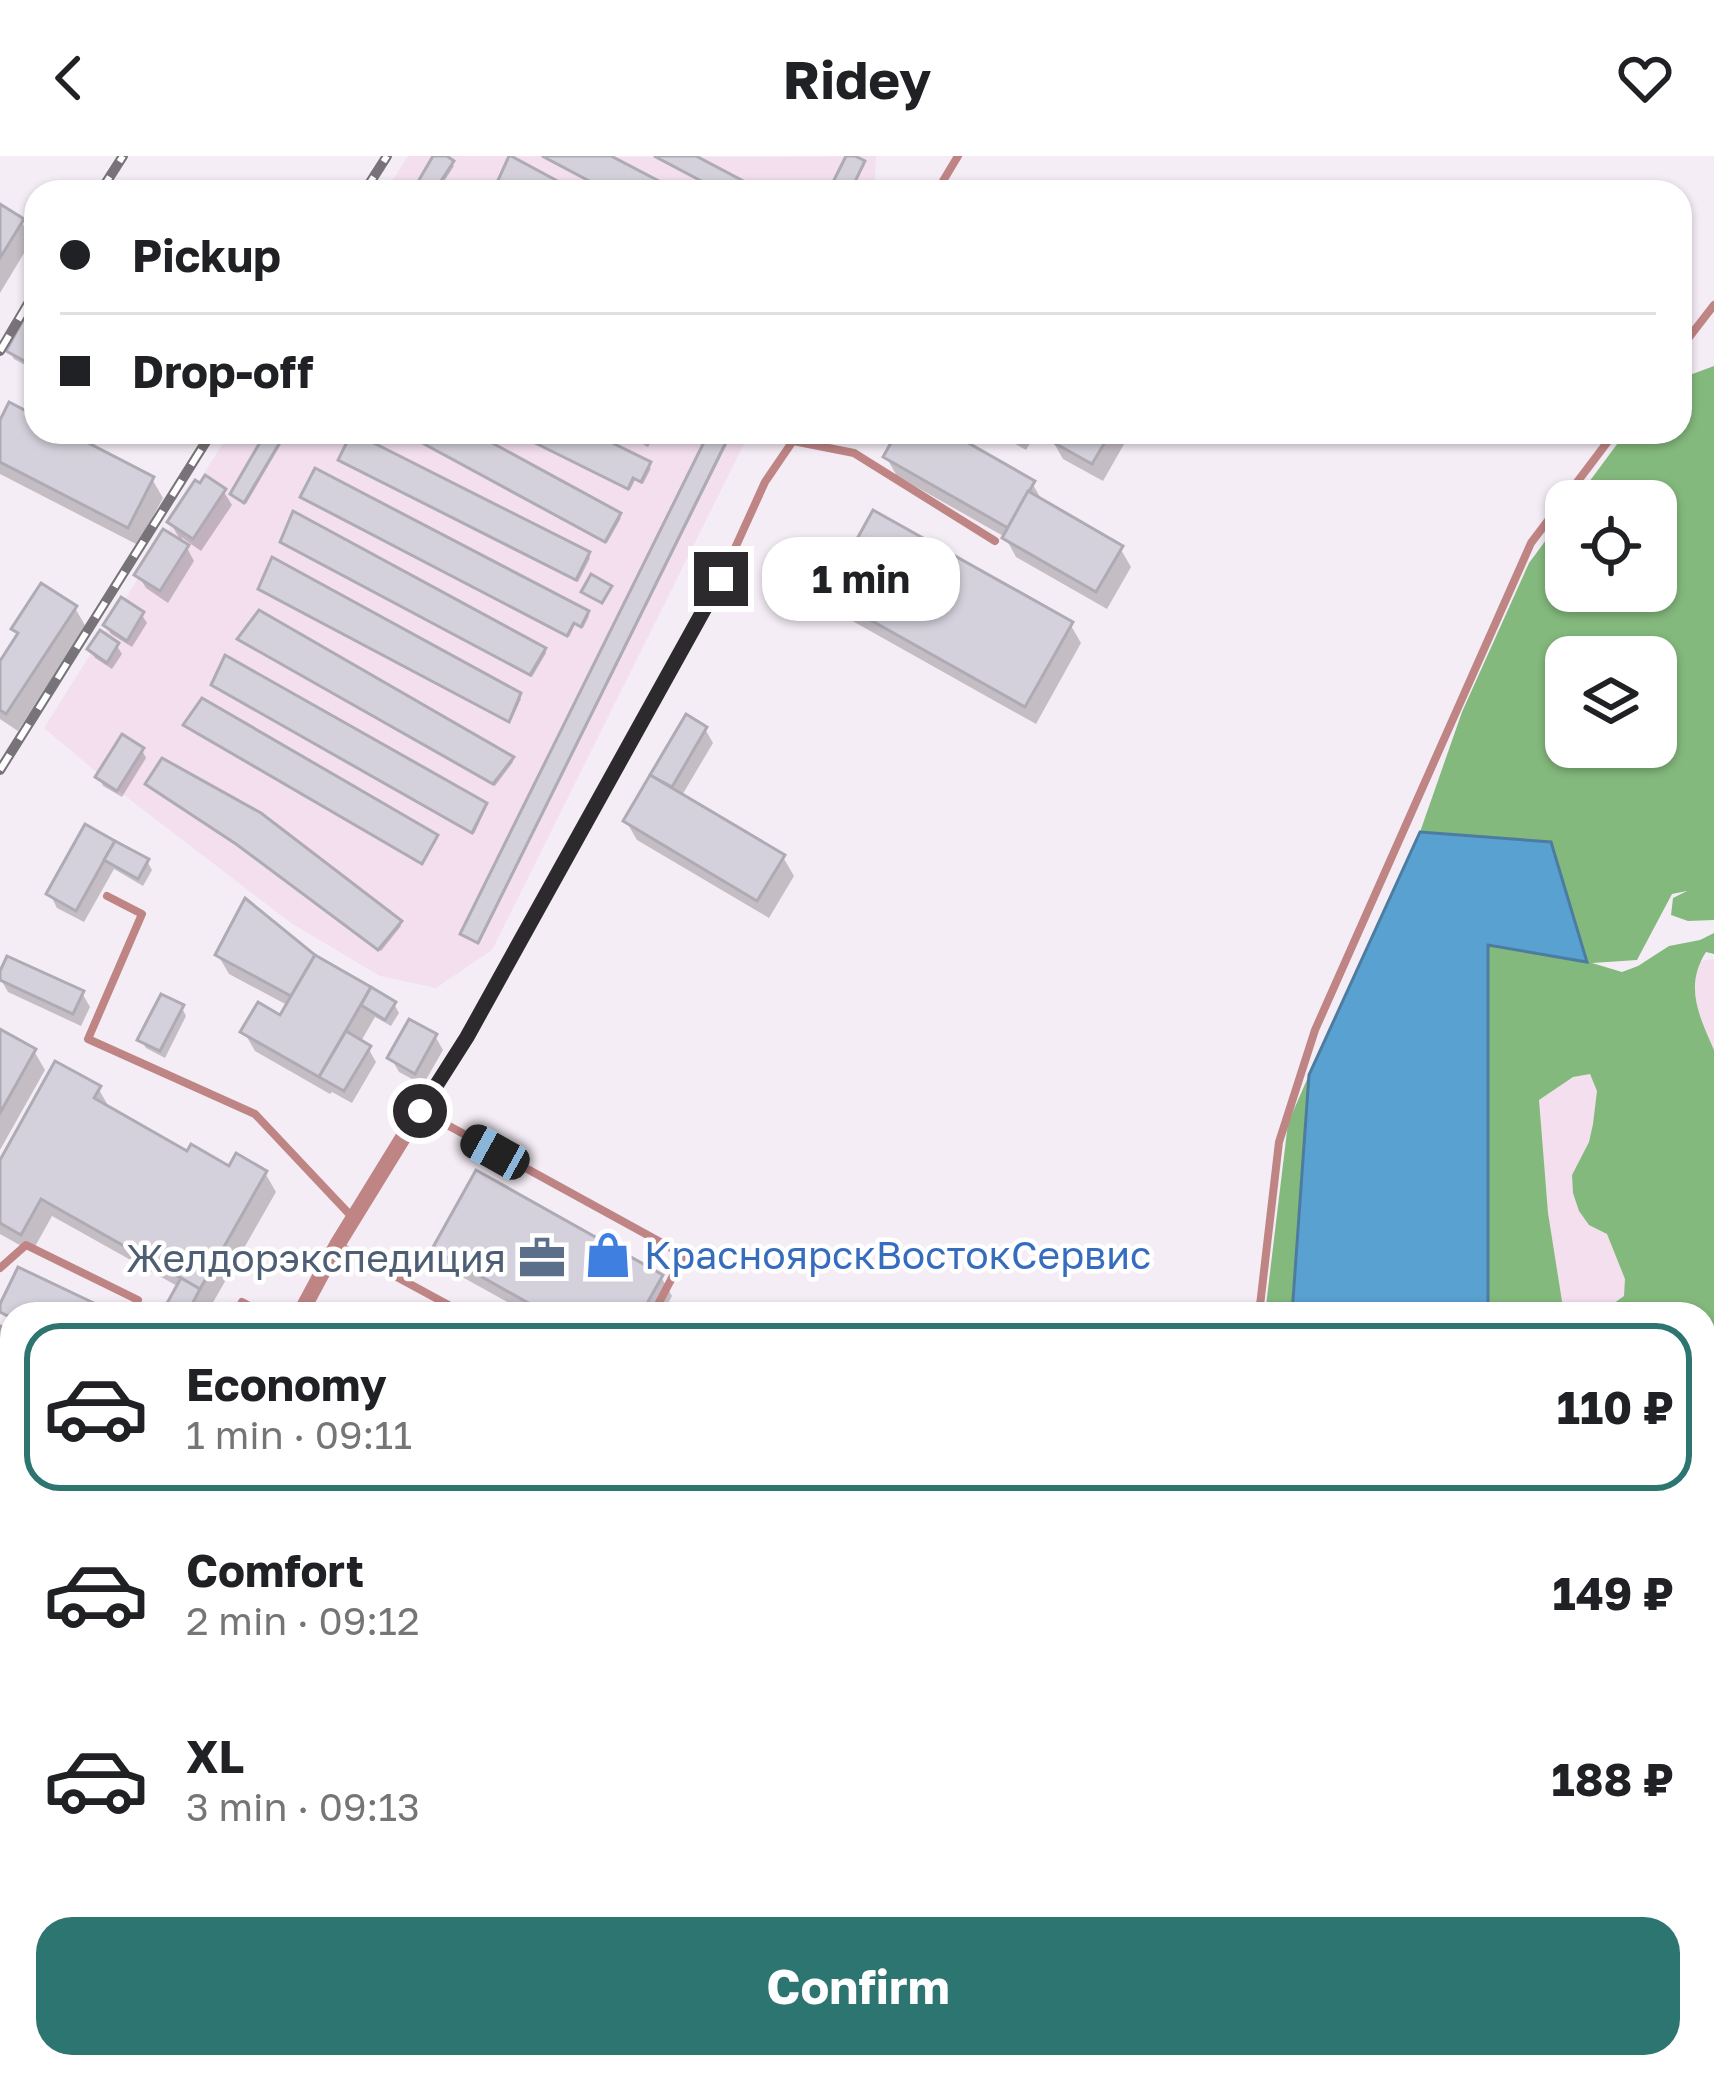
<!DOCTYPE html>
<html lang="en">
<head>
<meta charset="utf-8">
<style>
  body { margin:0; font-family:"Golos Text",sans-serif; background:#f2f2f2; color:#202124; height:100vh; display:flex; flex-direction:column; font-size:45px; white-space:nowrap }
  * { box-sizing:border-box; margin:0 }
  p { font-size:39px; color:#757577 }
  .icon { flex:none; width:66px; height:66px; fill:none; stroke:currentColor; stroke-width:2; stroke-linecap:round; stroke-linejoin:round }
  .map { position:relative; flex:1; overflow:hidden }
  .drawer { position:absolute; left:0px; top:1146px; width:1716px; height:777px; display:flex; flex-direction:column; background:#fff; border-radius:36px 36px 0 0; box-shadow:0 3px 9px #0004 }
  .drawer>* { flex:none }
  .guide { position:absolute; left:24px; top:24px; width:1668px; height:264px; border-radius:36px; box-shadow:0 3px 9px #0004; display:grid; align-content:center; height:264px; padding:0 36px; background:#fff }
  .buttons { position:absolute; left:1545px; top:324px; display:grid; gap:24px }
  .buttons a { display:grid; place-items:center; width:132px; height:132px; border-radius:24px; background:#fff; box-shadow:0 3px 9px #0004; font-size:60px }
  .end { position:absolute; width:54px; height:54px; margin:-27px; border:15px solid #2d2a2e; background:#fff; box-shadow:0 0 0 6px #fff }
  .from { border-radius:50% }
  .bubble { position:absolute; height:84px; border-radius:36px; background:#fff; box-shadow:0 3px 9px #0004; font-size:39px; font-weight:700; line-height:84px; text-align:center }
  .car { position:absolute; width:36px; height:72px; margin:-36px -18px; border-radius:15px; box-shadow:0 0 9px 3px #0007; background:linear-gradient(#222 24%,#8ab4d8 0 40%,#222 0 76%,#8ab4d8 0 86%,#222 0) }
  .guide b { display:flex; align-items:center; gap:42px; height:114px; font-size:45px }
  .guide b+b { border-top:3px solid #e0e0e0 }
  .guide i { width:30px; height:30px; background:#202124 }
  ul { padding:21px 0 0; list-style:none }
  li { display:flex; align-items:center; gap:36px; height:168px; margin:0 24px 18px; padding:0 12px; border:6px solid transparent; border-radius:36px }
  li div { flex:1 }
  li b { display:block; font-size:45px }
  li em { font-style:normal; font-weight:700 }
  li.on { border-color:#2d7570 }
  li>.icon { width:108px; height:108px; stroke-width:1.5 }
  .cta { display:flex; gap:24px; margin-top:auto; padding:24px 36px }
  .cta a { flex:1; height:138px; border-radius:36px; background:#2d7570; color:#fff; font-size:48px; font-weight:700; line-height:138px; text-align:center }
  header { display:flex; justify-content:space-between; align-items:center; height:156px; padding:0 36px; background:#fff; font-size:54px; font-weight:700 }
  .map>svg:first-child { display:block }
  .industrial { fill:#f3dfee }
  .built { fill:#f0e3f3 }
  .forest { fill:#84b97d; fill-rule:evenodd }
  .water { fill:#59a1d1; stroke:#4c7da0; stroke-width:3 }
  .shadow { fill:#0003 }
  .building { fill:#d4d1dc; stroke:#aeabb5; stroke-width:3 }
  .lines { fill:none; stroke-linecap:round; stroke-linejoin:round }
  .lane { stroke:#bf8584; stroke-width:8 }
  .street { stroke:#bf8584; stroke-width:16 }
  .primary { stroke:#8a242e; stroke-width:27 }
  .rail-casing { stroke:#777378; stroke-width:10 }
  .rail { stroke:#fff; stroke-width:6; stroke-dasharray:18; stroke-linecap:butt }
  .route { stroke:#2d2a2e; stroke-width:15 }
  .labels { text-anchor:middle; stroke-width:9; stroke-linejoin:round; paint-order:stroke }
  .shop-label { font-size:39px; fill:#366cbe; stroke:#fff; text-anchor:start }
  .service-label { font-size:39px; fill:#4e5e75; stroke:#fff; text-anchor:end }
</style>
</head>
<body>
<header><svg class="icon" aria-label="back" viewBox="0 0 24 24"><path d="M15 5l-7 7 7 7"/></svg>Ridey<svg class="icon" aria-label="heart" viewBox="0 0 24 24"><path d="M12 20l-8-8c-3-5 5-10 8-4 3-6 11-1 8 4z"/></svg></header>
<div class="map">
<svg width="1714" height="1922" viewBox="0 0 1714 1922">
  <rect width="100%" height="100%" fill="#f5edf6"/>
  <g class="industrial">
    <polygon points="408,0 750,1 876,0 875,25 870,36 385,36"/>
    <polygon points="230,276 750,276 492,794 436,832 380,820 291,767 120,636 44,572"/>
    <polygon points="1714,803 1714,1442 1704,1445 1704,1158 1514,1158 1511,836"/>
  </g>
  <polygon class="built" points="12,1814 12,1911 295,1911 316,1922 0,1922 0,1838"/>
  <g class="forest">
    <path d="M1714,210v554l-26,1 -17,-6 2,-17 14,-7 -15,3 -35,66 -45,3 30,9 16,-6 31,-20 31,-6 14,-7v21l-8,-2c-22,34 -7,64 8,98v292c-7,-11 -9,-23 -14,-32l-12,4h-80l2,-8 14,-10 1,-17 -18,-45 -18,-9 -10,-14 -6,-18 -1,-18 17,-33 4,-18 4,-33 -7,-17 -17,3 -34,23 9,113 16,101h-76v-370l99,17 -36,-119 -131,-10 42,-120 67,-149 37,-50v78h90v-90h-81l51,-69h54v-48l7,-8zM1566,501h90v90h-90z"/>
    <polygon points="1309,919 1292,1158 1265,1158 1288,967"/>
    <polygon points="1714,1442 1714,1757 1704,1753 1704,1445"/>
  </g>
  <polygon class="water" points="1420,676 1551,686 1587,806 1488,789 1488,1158 1292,1158 1309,919"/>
  <g class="shadow">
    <polygon points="436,0 441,0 454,10 437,36 415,36"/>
    <polygon points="0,52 21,65 32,84 0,137"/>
    <polygon points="36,174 36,215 14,203 9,195"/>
    <polygon points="36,264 36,276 60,276 152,323 163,342 138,389 0,318 0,270"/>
    <polygon points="270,276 288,276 246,348 233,338"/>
    <polygon points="402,276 466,276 621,362 607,387"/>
    <polygon points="513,276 583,276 651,312 643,328 635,324 630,334"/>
    <polygon points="620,276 657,276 648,291"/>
    <polygon points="713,276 733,276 479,788 464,778"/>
    <polygon points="900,276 943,276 1032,327 1043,346 1120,392 1131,411 1107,453 1016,401 1005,381 897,320 886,301"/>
    <polygon points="994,276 1037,276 1026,294"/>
    <polygon points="1057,276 1131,276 1103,325 1063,303 1052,284"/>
    <polygon points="341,304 588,399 590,402 578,426"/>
    <polygon points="224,336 232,349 201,395 181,381 194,405 168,447 146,432 138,419 184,390 170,366"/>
    <polygon points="303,341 587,457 589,460 583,472 575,468 569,481"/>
    <polygon points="283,386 544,494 546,497 532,521"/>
    <polygon points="261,433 519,540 521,543 510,567"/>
    <polygon points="829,439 1070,468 1081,487 1036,568 840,458"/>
    <polygon points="75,452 86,471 18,575 0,563 0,510 19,480 15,473"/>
    <polygon points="142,459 147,467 132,491 111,478 106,470"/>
    <polygon points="241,484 512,603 513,606 495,630"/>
    <polygon points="117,490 122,498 112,513 95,502 90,493"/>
    <polygon points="216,532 484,649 486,652 474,678"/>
    <polygon points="687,562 705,573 713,587 681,641 783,701 794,720 769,762 637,684 626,665"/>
    <polygon points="142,594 146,602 122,641 103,630 99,621"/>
    <polygon points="87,672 147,705 152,714 143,730 114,713 84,766 57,752 50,738"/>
    <polygon points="241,690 399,767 401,770 381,795"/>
    <polygon points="218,799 313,801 394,848 399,857 391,870 375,861 360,887 368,892 376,906 352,947 332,936 330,938 255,895 244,876 281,863 289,850 229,818"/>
    <polygon points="0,822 82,837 90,851 81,870 8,836"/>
    <polygon points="182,852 186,860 165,902 146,892 141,884"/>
    <polygon points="0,877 34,895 45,914 0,994"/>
    <polygon points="435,880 443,894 423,929 399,916 391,902"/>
    <polygon points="98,932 109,951 188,999 230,1014 265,1017 276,1036 211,1150 207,1147 201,1158 165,1158 179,1131 52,1060 32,1096 0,1078 0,1010"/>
    <polygon points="435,1093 661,1121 672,1140 662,1158 529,1158 446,1112"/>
    <polygon points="0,1173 12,1179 12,1309 0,1303"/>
    <polygon points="0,1355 12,1361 12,1527 4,1513 6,1508 0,1505"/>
    <polygon points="0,1546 7,1559 0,1573"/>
    <polygon points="1714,1791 1714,1866 1704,1862 1704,1814"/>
  </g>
  <g class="building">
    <polygon points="433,0 447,0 454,5 434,36 412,36"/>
    <polygon points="509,0 511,0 578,36 503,36 495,31"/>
    <polygon points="542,0 611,0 680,36 610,36"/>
    <polygon points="654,0 696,0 764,36 722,36"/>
    <polygon points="846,0 855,0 865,5 850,36 828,36"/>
    <polygon points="0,48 24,63 0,102"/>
    <polygon points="23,164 36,171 36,211 6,195"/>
    <polygon points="9,246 36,260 36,276 67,276 154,321 128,372 0,306 0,264"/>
    <polygon points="266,276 286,276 244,347 230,338"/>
    <polygon points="352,276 590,396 576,424 338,304"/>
    <polygon points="402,276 472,276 621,357 605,386"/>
    <polygon points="513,276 590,276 651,306 641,326 633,322 628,333"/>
    <polygon points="709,276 731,276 478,787 460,778"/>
    <polygon points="897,276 949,276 1035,325 1008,372 883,301"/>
    <polygon points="1053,276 1111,276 1092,308 1049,284"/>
    <polygon points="315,312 589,455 581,471 574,467 567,480 300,341"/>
    <polygon points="205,319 226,333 193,383 167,366 195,324 200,327"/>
    <polygon points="1028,335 1123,390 1096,436 1002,382"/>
    <polygon points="873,354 1073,466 1025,551 826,439"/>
    <polygon points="293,355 546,492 530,519 280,386"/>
    <polygon points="163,373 189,389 160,435 134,419"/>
    <polygon points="272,401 521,537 509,566 258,433"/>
    <polygon points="591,418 612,430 602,447 581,436"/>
    <polygon points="41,427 77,450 6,558 0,554 0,505 18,477 11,473"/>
    <polygon points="121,441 144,456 127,485 103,469"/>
    <polygon points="259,454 514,601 493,628 237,483"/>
    <polygon points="100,474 119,487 107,507 87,493"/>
    <polygon points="225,499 487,647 472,677 211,529"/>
    <polygon points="202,542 438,679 422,708 183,569"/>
    <polygon points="686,558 707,571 672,631 650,619"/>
    <polygon points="122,578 144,592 117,635 95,621"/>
    <polygon points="162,602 261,657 402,765 378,794 236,688 145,628"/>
    <polygon points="650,619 785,699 757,745 623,665"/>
    <polygon points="85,668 115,685 76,755 46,738"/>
    <polygon points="115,685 149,703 138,723 104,704"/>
    <polygon points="245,742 315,799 291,840 215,799"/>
    <polygon points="315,799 371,831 319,921 240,876 258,846 280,859"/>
    <polygon points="7,800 84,835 73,858 0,824 0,815"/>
    <polygon points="371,831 396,846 385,864 361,849"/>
    <polygon points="161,838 184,849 160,895 137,884"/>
    <polygon points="409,863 437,878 415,918 387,902"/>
    <polygon points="0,873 36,893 0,957"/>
    <polygon points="346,875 371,890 344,935 319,921"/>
    <polygon points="55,905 101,930 94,942 187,995 191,988 229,1010 236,997 267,1015 200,1133 41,1043 21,1079 0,1067 0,1004"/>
    <polygon points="476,1014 663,1119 641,1158 548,1158 432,1093"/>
    <polygon points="18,1111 117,1158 12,1158 12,1162 0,1156 0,1148"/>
    <polygon points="181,1122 200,1133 187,1158 161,1158"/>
    <polygon points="0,1170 12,1173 12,1297 0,1291"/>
    <polygon points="0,1352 12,1358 12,1449 8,1458 12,1460 12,1519 0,1513 8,1497 0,1493"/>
    <polygon points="1711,1787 1714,1788 1714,1852 1704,1849 1704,1805"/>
    <polygon points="572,1911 610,1911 619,1922 581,1922"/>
    <polygon points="670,1911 806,1911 815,1922 751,1922 749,1920 746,1922 656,1922"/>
    <polygon points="1505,1911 1674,1911 1694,1918 1693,1922 1525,1922 1504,1914"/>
  </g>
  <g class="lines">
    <g class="lane">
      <polyline points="942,36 943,25 958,0"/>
      <polyline points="1680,193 1714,149"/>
      <polyline points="793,285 854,297 995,385"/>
      <polyline points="107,740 142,758 88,883 255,958 353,1062"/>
      <polyline points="338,1089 465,1158"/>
      <polyline points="0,1112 26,1089 138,1144 131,1158"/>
      <polyline points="236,1158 242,1146 264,1158"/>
      <polyline points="653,1158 684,1099 420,954 467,881 721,423 765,326 799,276"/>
      <polyline points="1259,1158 1279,986 1315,874 1531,387 1615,276"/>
      <polyline points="0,1330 12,1336"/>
      <polyline points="0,1524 12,1530"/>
      <polyline points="0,1581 12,1564"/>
      <polyline points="915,1911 917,1922"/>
      <polyline points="1367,1911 1371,1922"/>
    </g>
    <polyline class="street" points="300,1158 337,1089 420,954"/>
    <g class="primary">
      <polyline points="0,1642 12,1649"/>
      <polyline points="0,1739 12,1717"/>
      <polyline points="438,1911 452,1922"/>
    </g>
    <defs>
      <g id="rail">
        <polyline points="100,36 123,0"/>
        <polyline points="364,36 387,0"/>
        <polyline points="0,195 36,134"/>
        <polyline points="0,614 212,276"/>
      </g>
    </defs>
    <use href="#rail" class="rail-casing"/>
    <use href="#rail" class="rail"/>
  </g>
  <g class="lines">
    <polyline class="route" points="420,955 467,881 721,423"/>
  </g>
  <defs>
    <symbol id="shop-bare" viewBox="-9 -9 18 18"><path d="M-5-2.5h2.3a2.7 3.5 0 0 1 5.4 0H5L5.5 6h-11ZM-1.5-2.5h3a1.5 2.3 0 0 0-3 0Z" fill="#3f7fe0" stroke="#fff" stroke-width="2.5" paint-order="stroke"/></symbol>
    <symbol id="office-bare" viewBox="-9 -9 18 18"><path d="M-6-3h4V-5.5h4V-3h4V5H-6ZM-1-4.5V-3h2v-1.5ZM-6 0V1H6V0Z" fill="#5c6f8a" stroke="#fff" stroke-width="2.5" paint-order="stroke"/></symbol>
  </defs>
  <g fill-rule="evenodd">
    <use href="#shop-bare" x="575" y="1066" width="66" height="66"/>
    <use href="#office-bare" x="509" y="1069" width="66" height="66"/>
  </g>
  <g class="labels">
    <g class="shop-label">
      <text x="644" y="1113">КрасноярскВостокСервис</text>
    </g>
    <g class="service-label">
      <text x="506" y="1116">Желдорэкспедиция</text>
    </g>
  </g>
</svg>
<div class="buttons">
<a><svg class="icon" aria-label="locate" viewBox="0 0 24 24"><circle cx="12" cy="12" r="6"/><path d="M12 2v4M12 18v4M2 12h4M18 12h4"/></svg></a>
<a><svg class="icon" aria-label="layers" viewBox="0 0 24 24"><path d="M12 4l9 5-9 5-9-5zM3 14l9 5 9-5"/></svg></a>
</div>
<i class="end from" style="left:420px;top:955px"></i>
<i class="end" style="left:721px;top:423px"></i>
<div class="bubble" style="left:762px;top:381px;width:198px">1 min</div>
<i class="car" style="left:495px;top:996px;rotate:299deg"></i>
<div class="guide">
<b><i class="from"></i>Pickup</b>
<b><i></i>Drop-off</b>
</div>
<section class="drawer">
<ul>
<li class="on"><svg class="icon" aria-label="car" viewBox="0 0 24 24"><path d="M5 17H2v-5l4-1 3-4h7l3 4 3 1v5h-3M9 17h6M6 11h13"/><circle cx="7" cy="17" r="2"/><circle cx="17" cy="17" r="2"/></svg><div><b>Economy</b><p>1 min · 09:11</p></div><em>110 ₽</em></li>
<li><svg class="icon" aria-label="car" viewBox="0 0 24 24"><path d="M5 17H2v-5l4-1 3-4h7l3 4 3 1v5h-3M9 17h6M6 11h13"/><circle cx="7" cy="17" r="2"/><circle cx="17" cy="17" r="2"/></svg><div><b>Comfort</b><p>2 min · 09:12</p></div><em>149 ₽</em></li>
<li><svg class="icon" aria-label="car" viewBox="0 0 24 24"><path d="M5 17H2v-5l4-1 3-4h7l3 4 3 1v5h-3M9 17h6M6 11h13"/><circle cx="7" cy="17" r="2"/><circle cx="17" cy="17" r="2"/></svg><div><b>XL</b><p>3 min · 09:13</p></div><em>188 ₽</em></li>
</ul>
<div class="cta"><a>Confirm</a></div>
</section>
</div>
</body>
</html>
